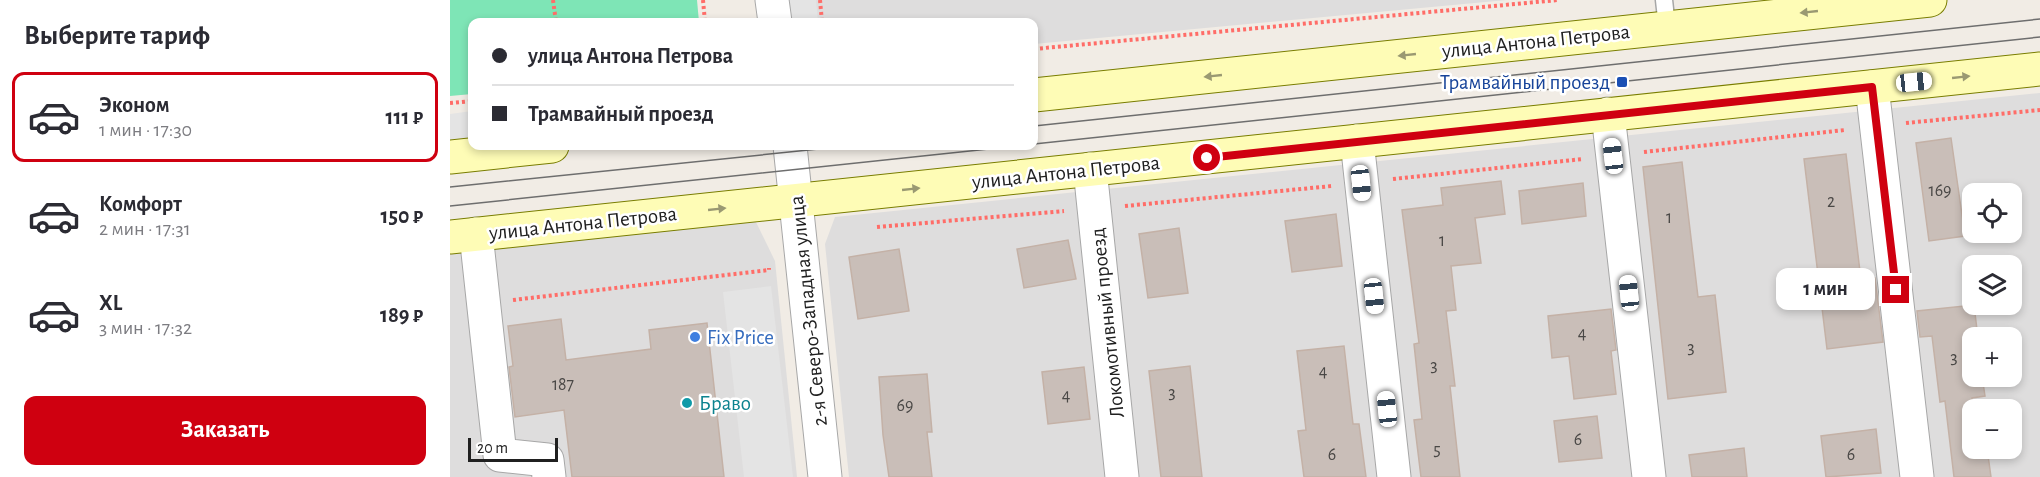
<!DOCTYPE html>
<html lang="ru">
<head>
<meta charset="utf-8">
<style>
  body { margin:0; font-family:"Alegreya Sans",sans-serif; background:#f7f7f7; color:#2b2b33; height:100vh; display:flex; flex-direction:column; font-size:22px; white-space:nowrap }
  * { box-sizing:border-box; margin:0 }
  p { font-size:20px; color:#7c7c81 }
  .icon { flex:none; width:33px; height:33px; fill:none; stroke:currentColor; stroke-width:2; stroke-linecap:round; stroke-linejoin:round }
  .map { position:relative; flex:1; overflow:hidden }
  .sheet { display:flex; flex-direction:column; background:#fff; width:450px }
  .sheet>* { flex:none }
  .top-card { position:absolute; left:18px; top:18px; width:570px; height:132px; border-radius:12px; box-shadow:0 3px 9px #0003; display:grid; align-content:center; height:132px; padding:0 24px; background:#fff }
  .tools { position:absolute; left:1512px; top:183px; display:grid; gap:12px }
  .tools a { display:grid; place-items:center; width:60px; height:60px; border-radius:12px; background:#fff; box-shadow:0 3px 9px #0003; font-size:30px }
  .scale { position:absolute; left:18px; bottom:15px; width:90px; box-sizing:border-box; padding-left:6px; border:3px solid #202020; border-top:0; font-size:16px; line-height:21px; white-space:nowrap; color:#202020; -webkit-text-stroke:4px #fff; paint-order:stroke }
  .end { position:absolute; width:27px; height:27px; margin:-14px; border:8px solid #cf0010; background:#fff; box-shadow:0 0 0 3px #fff }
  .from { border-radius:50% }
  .bubble { position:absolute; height:42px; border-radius:12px; background:#fff; box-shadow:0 3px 9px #0003; font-size:20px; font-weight:700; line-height:42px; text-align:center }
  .car { position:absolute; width:18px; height:36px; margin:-18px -9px; border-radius:8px; box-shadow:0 0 4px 2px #0007; background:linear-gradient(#fff 24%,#345 0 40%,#fff 0 76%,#345 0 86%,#fff 0) }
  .top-card b { display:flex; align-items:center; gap:21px; height:57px; font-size:22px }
  .top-card b+b { border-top:2px solid #e1e1e2 }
  .top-card i { width:15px; height:15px; background:#2b2b33 }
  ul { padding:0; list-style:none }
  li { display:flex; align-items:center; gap:18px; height:90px; margin:0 12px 9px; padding:0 12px; border:3px solid transparent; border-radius:12px }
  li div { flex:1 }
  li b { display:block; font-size:22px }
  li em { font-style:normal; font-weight:700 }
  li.active { border-color:#cf0010 }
  li>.icon { width:54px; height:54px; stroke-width:1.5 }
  h2 { padding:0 24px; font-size:27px; line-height:72px }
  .button { display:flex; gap:12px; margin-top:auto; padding:12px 24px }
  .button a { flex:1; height:69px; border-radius:12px; background:#cf0010; color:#fff; font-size:24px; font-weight:700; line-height:69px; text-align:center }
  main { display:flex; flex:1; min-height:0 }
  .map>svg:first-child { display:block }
  .residential { fill:#dedddd; fill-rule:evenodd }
  .pitch { fill:#7ee5b6 }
  .parking { fill:#e4e4e4 }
  .building { fill:#c9beb8; stroke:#c4b1a6; stroke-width:1.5 }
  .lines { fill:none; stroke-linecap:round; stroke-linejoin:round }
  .lane-casing { stroke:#a7a7a7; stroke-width:19 }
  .street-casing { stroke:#a7a7a7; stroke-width:35 }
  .secondary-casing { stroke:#797d00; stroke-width:35 }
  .path { stroke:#ff6d68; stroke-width:4; stroke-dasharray:3 3; stroke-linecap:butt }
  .lane { stroke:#fff; stroke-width:16 }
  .street { stroke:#fff; stroke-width:33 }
  .secondary { stroke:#fefcb6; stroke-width:33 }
  .tram { stroke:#6e6e6e; stroke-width:1.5 }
  .oneway { fill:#9a9972 }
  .route { stroke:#cf0010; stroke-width:8 }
  .transit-dot { fill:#1a4fb4; stroke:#fff; stroke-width:2 }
  .shop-dot { fill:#3f7fe0; stroke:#fff; stroke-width:2 }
  .culture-dot { fill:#0f9aa8; stroke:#fff; stroke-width:2 }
  .labels { text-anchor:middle; stroke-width:5; stroke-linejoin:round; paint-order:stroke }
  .number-label { font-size:18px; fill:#4a4846 }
  .street-label { font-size:21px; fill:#202020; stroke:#fff }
  .transit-label { font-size:21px; fill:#164399; stroke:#fff; text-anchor:end }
  .shop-label { font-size:21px; fill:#366cbe; stroke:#fff; text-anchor:start }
  .culture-label { font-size:21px; fill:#0d838f; stroke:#fff; text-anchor:start }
</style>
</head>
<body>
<main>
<section class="sheet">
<h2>Выберите тариф</h2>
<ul>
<li class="active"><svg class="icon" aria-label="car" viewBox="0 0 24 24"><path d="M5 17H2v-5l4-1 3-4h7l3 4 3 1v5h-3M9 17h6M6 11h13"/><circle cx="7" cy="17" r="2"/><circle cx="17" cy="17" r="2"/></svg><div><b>Эконом</b><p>1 мин · 17:30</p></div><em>111 ₽</em></li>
<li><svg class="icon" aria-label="car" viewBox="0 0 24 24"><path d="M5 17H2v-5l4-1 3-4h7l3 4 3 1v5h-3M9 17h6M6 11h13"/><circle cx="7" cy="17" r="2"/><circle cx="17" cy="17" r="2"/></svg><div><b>Комфорт</b><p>2 мин · 17:31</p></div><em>150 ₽</em></li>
<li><svg class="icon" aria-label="car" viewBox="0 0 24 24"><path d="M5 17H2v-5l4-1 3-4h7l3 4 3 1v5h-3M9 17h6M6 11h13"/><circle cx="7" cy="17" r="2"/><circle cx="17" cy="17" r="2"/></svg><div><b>XL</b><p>3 мин · 17:32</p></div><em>189 ₽</em></li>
</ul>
<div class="button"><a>Заказать</a></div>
</section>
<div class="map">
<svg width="1590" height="477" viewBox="0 0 1590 477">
  <rect width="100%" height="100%" fill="#f1ece5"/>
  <g class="residential">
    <polygon points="362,0 1057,0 584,44 584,22 364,22"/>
    <path d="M1590,93v384h-1191l-24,-233 10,-27zM1522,194h40v38h-40zM1522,266h40v38h-40zM1522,338h40v38h-40zM1522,410h40v38h-40z"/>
    <polygon points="305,220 325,261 347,477 0,477 0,251"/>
  </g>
  <polygon class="pitch" points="0,0 247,0 249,22 22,22 22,94 0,96"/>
  <g class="parking">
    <polygon points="339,0 366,0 368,22 341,22"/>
    <polygon points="22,111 22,140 0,143 0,114"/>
    <polygon points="321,286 343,477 294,477 273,292"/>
  </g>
  <g class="building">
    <polygon points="1501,138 1515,236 1479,241 1466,143"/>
    <polygon points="1396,154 1411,280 1425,278 1433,342 1377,349 1354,159"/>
    <polygon points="1232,162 1248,297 1265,295 1276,392 1218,399 1193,167"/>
    <polygon points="1051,181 1055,214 1025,218 1031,263 1001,266 1006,310 996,311 1005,386 1000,386 1010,477 971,477 964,420 972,419 964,344 969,343 952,210 993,205 991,188"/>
    <polygon points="1133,183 1136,216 1072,224 1069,191"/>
    <polygon points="886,214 892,266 842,272 835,221"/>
    <polygon points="729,228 738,293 698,298 689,234"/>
    <polygon points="618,240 626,279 574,288 567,249"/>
    <polygon points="449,249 459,311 408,319 399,257"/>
    <polygon points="1524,305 1528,338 1522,338 1522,376 1532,376 1535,396 1522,398 1522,448 1537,448 1541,477 1504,477 1495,401 1490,402 1482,336 1470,337 1467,311"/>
    <polygon points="1161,309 1166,350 1161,351 1166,394 1124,399 1119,356 1102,358 1098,316"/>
    <polygon points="111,319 116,360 201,349 199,330 257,323 274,477 122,477 114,410 65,417 59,367 63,366 58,326"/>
    <polygon points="894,346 903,424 909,424 916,477 854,477 848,431 856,430 847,351"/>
    <polygon points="740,366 752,477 711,477 699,371"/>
    <polygon points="634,367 640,419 598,424 592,372"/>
    <polygon points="477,374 482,432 477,432 482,477 439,477 433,435 429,377"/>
    <polygon points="1147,416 1152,458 1109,462 1104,421"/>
    <polygon points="1426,429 1431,473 1376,477 1371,436"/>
    <polygon points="1294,448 1297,477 1242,477 1239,455"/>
  </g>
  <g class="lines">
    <defs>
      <polyline id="lane" points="1214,0 1217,27"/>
      <g id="street">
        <polyline points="322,0 325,22"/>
        <polyline points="1422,87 1467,477"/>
        <polyline points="1158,114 1199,477"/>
        <polyline points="907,141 944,477"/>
        <polyline points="340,146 375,477"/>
        <polyline points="640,169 672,477"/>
        <polyline points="26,234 50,455 97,460 99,477"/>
      </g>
      <g id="secondary">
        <polyline points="584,95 1480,0"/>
        <polyline points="0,157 102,146"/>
        <polyline points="0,237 1590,69"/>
      </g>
    </defs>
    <use href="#lane" class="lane-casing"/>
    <use href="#street" class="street-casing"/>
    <use href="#secondary" class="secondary-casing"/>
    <g class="path">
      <polyline points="103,0 106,22"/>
      <polyline points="253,0 255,22"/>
      <polyline points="370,0 372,22"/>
      <polyline points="584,49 1108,0"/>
      <polyline points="0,103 22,101"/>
      <polyline points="1456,123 1590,110"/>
      <polyline points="1194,152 1395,130"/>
      <polyline points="943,179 1133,159"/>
      <polyline points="675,206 882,186"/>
      <polyline points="427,227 614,211"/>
      <polyline points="63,300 319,270 319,268"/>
    </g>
    <use href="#lane" class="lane"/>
    <use href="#street" class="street"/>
    <use href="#secondary" class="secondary"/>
    <g class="tram">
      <polyline points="584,126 1590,19"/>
      <polyline points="584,144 1590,37"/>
      <polyline points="0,187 398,146"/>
      <polyline points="0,206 567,146"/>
    </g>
  </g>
  <defs><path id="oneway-solid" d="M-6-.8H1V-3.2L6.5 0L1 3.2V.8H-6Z" transform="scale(1.5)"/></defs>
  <g class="oneway">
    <use href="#oneway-solid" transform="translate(1359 12) rotate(174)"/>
    <use href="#oneway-solid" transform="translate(957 55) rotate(174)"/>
    <use href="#oneway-solid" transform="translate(763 76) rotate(174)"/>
    <use href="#oneway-solid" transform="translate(1511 77) rotate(-6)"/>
    <use href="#oneway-solid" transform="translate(461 189) rotate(-6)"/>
    <use href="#oneway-solid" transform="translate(267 209) rotate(-6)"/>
  </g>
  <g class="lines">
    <polyline class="route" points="757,158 1422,87 1446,290"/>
  </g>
  <rect class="transit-dot" x="1166" y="76" width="12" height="12" rx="3"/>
  <circle class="shop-dot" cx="245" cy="337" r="6"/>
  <circle class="culture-dot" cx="237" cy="403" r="6"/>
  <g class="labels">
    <g class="number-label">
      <text x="1490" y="196">169</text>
      <text x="1381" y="207">2</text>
      <text x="1219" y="223">1</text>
      <text x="992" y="246">1</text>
      <text x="1132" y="339">4</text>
      <text x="1241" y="353">3</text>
      <text x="1504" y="363">3</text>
      <text x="984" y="371">3</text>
      <text x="873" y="377">4</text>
      <text x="113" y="390">187</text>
      <text x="722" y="398">3</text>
      <text x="616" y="401">4</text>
      <text x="455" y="411">69</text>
      <text x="1128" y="445">6</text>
      <text x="987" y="455">5</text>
      <text x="882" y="460">6</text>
      <text x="1401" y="460">6</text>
    </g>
    <g class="street-label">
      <text transform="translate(1086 41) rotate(-6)" y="7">улица Антона Петрова</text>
      <text transform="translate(616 172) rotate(-6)" y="7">улица Антона Петрова</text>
      <text transform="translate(133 223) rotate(-6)" y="7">улица Антона Петрова</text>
      <text transform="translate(358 311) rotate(-96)" y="7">2-я Северо-Западная улица</text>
      <text transform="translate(657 323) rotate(-96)" y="7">Локомотивный проезд</text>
    </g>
    <g class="transit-label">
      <text x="1160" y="89">Трамвайный проезд</text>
    </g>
    <g class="shop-label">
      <text x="257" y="344">Fix Price</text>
    </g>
    <g class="culture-label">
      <text x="249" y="410">Браво</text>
    </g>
  </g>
</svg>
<div class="tools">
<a><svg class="icon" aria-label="locate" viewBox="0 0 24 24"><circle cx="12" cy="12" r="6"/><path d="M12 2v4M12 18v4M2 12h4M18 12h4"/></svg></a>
<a><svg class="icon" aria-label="layers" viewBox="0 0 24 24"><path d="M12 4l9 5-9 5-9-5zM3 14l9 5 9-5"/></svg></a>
<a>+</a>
<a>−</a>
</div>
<div class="scale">20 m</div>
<i class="end from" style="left:757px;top:158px"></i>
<i class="end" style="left:1446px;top:290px"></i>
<div class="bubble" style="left:1326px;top:268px;width:99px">1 мин</div>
<i class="car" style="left:1464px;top:82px;rotate:84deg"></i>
<i class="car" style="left:1163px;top:156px;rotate:353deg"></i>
<i class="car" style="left:911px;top:183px;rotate:174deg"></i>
<i class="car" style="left:1179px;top:293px;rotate:354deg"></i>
<i class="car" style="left:924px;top:296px;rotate:174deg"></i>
<i class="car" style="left:937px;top:409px;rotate:354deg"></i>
<div class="top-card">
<b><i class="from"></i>улица Антона Петрова</b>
<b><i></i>Трамвайный проезд</b>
</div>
</div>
</main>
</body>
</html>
